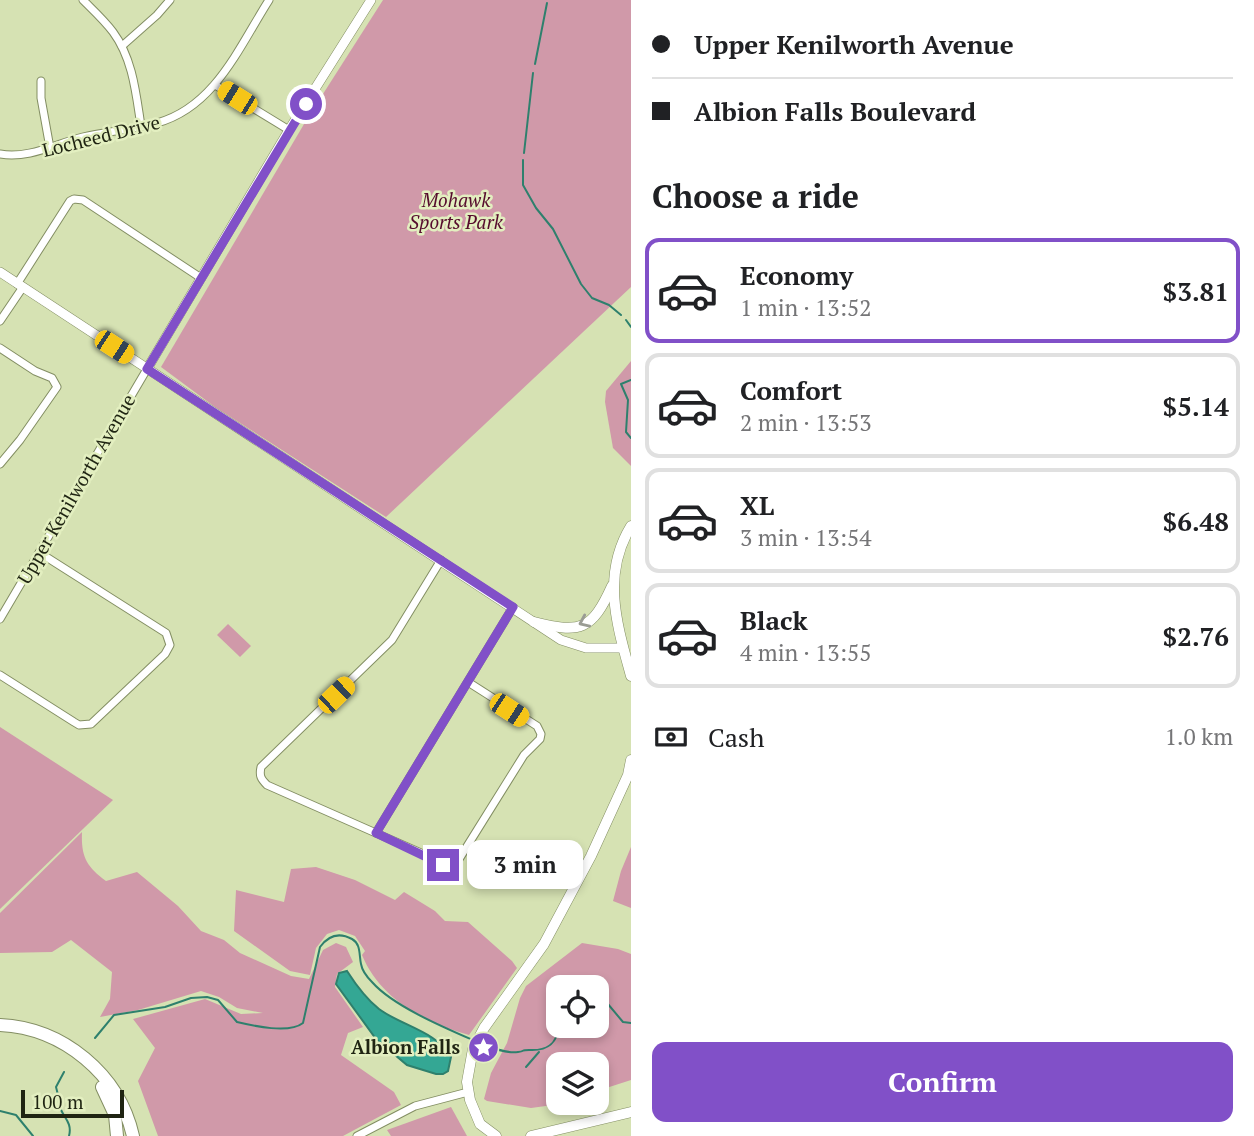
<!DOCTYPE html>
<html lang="en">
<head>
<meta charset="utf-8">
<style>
  body { margin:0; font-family:"PT Serif",serif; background:#f6f6f6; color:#202124; height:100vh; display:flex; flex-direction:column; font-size:26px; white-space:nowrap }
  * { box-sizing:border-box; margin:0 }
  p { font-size:23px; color:#757577 }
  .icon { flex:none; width:38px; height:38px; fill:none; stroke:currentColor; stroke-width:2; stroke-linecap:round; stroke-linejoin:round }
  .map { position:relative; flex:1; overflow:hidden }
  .panel { display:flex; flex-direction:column; background:#fff; width:623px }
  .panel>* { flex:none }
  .banner { display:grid; align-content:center; height:154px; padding:0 21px; background:#fff }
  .tools { position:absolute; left:546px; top:975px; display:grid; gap:14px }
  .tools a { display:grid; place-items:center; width:63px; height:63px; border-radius:14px; background:#fff; box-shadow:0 4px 10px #0003; font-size:35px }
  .scale { position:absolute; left:21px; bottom:18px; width:103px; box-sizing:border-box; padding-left:7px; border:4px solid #1f2412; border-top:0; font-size:19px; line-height:24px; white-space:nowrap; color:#1f2412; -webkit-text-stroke:5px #e3efc0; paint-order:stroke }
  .end { position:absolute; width:32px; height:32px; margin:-16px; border:9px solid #8150c8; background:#fff; box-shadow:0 0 0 4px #fff }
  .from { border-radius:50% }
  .bubble { position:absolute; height:49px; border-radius:14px; background:#fff; box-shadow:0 4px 10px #0003; font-size:23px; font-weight:800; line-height:49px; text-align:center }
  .car { position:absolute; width:21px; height:42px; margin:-21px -10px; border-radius:9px; box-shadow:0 0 5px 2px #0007; background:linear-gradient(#f5c518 24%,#345 0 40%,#f5c518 0 76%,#345 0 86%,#f5c518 0) }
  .banner b { display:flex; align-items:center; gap:24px; height:66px; font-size:26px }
  .banner b+b { border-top:2px solid #e0e0e0 }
  .banner i { width:18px; height:18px; background:#202124 }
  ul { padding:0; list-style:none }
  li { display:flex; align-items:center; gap:21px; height:105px; margin:0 14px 10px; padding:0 7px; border:4px solid #e0e0e0; border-radius:14px }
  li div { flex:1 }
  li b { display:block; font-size:26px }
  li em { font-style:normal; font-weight:800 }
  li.selected { border-color:#8150c8 }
  li>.icon { width:63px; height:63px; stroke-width:1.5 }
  h2 { padding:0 21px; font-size:32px; line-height:84px }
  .pay { display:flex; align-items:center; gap:18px; height:77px; padding:0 21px; font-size:26px }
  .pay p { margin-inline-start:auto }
  .button { display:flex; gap:14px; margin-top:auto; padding:14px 21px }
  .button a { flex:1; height:80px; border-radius:14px; background:#8150c8; color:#fff; font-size:28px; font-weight:800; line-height:80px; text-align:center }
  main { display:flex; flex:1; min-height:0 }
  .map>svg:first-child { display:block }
  .green { fill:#d099a9; fill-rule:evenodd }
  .water { fill:#34a794; stroke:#2e806d; stroke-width:2 }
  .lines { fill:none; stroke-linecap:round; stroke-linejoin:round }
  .stream { stroke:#2e806d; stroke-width:2 }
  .minor-casing { stroke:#838e63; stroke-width:9 }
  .tertiary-casing { stroke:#838e63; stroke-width:10 }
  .secondary-casing { stroke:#838e63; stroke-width:11 }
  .motorway-casing { stroke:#838e63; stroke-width:14 }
  .minor { stroke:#fff; stroke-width:7 }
  .tertiary { stroke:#fff; stroke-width:9 }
  .secondary { stroke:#fff; stroke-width:10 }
  .motorway { stroke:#fff; stroke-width:12 }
  .oneway { stroke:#9a9c94 }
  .route { stroke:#8150c8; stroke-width:9 }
  .labels { text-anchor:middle; stroke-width:5; stroke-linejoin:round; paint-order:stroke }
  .street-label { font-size:19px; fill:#1f2412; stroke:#e3efc0 }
  .park-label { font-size:19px; font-style:italic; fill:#560c2d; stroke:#e3efc0 }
  .poi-label { font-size:19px; font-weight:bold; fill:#1f2412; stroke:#e3efc0; text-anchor:end }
</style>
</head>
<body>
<main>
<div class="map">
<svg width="631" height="1136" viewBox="0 0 631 1136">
  <rect width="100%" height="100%" fill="#d6e2b3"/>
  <g class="green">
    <polygon points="383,0 631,0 631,287 386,517 215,407 161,367 307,119"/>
    <polygon points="631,361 631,466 613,448 605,402 606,391"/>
    <polygon points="228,624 251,646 240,657 217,635"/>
    <polygon points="0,727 113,800 0,909"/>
    <path d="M82,832c-1,24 4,34 24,49l31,-9 41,34 23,25 23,9 16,13 51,23 18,3 14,-29 13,-7 10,4 7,15 -16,12 -2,13 28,40 -15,6 -7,22 53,37 7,13 -58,31h-185l-20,-55 17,-33 -22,-29 72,-20 36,15 22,-1 -26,-5 -18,-11 -18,-6 -63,19 -38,7 10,-18 2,-27 -41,-32 -19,12 -52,1v-40z"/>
    <polygon points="631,847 631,908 613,901 621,871"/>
    <path d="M316,867l39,13 40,20 9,-8 31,19 10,10 23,1 44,39 5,7 -48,67c-44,-12 -89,-36 -107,-80l3,-4 -10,-15 -16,-6 -12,4 -11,14 -6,27 -20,-4 -56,-40 2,-41 48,12 7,-33z"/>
    <path d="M582,943l36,6 13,5v126l-34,11v-27h-39v38l10,1 -37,5 -44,-7 -3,-2 7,-26 16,-30 13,-45 6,-12zM558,987h39v39h-39z"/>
    <polygon points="451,1107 467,1136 391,1136 387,1130"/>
  </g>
  <path class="water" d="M347,971c9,14 18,27 32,38 21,16 59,23 72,48l-3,14 -5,3h-7l-29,-9 -31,-26 -40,-55 3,-11z"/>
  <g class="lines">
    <g class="stream">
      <polyline points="535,64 547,3"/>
      <polyline points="524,153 533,73"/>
      <polyline points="523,160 523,185 536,208 553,229 581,284 592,298 609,305 621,315"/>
      <polyline points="626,320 631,327"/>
      <polyline points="631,380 621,384 628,400 626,432 631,438"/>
      <polyline points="597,991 623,1022 631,1023"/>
      <path d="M95,1038l19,-23 51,-8 26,-9 16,-1 11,3 19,22c17,4 52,12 66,1l17,-76c8,-11 19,-15 32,-8 9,5 7,16 9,25 1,6 6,13 11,18 21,24 73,46 103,59"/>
      <path d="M480,1043c10,4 26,11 38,9 8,-1 2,-2 11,-2 17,1 28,-5 30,-24"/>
      <polyline points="526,1067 539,1052"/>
      <path d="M64,1072l-8,15c2,6 2,10 3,17 2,12 14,17 10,32"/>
      <polyline points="0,1111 16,1115 33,1136"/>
    </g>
    <defs>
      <g id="minor">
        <path d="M83,0c10,10 21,20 30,32 20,27 23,62 28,94"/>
        <polyline points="122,46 157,15 170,0"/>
        <polyline points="41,81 41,98 50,148"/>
        <polyline points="215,85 289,130"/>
        <path d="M0,154c29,5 55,-10 83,-17 24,-6 50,-7 74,-14 58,-16 82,-76 112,-123"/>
        <polyline points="17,284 70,201 74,199 83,200 201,278"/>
        <polyline points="0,321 23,287"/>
        <polyline points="0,348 35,371 52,378 57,387 20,440 0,464"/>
        <path d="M441,560l-49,80 -131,127c-2,9 0,12 6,18l170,75c7,6 11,7 19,4l68,-109 16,-16 1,-5 -4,-8 -69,-44"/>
        <polyline points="0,619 147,369"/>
        <polyline points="0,675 74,722 79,725 91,724 165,654 170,645 166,633 40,553"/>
        <polyline points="376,833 513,607"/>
        <polyline points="357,1136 415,1106 468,1092"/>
      </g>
      <g id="tertiary">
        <polyline points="0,272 561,640 586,648 623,648"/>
        <polyline points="147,369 289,130 371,0"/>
      </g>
      <g id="secondary">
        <path d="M631,526c-30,49 -14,99 0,150"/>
        <path d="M534,622c47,12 58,8 78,-36"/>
        <polyline points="496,1136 480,1124 470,1100 467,1082 473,1049 484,1028 544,944 591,856 628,775 631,760"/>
        <polyline points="531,1136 631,1112"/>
      </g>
      <g id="motorway">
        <path d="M0,1025c63,3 119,49 133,111"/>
        <polyline points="102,1087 115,1115 117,1136"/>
      </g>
    </defs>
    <use href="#minor" class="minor-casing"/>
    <use href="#tertiary" class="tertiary-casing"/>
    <use href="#secondary" class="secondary-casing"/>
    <use href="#motorway" class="motorway-casing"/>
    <use href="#minor" class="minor"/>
    <use href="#tertiary" class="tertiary"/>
    <use href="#secondary" class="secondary"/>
    <use href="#motorway" class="motorway"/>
  </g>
  <defs><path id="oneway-chevron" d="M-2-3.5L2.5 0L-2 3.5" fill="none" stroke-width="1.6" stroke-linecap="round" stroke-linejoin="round" transform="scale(1.75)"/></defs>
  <use class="oneway" href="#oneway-chevron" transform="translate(584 622) rotate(156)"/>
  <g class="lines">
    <polyline class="route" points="306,104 147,369 513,607 376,833 443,865"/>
  </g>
  <defs>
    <symbol id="sight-disc" viewBox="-11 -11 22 22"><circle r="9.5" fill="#8150c8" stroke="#e3efc0"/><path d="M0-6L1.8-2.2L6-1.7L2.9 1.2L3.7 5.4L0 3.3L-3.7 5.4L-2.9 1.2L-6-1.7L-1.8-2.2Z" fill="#fff"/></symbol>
  </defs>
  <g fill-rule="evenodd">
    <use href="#sight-disc" x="466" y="1030" width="35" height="35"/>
  </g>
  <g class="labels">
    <g class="street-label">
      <text transform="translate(101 136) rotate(-14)" y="7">Locheed Drive</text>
      <text transform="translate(76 489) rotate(-60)" y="7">Upper Kenilworth Avenue</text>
    </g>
    <g class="park-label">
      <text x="456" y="207">Mohawk<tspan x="456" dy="22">Sports Park</tspan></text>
    </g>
    <g class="poi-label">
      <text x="460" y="1054">Albion Falls</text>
    </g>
  </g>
</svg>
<div class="tools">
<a><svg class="icon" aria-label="locate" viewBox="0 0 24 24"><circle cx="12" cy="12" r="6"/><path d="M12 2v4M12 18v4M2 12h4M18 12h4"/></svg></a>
<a><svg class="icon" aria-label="layers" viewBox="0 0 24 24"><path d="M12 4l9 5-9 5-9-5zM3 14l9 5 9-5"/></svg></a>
</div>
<div class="scale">100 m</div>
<i class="end from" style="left:306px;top:104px"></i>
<i class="end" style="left:443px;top:865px"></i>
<div class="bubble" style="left:467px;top:840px;width:116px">3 min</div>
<i class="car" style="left:237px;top:98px;rotate:302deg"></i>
<i class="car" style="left:114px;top:347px;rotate:123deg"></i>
<i class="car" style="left:336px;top:695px;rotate:46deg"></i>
<i class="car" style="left:509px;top:710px;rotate:123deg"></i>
</div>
<section class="panel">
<div class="banner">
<b><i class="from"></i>Upper Kenilworth Avenue</b>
<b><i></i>Albion Falls Boulevard</b>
</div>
<h2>Choose a ride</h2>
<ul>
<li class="selected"><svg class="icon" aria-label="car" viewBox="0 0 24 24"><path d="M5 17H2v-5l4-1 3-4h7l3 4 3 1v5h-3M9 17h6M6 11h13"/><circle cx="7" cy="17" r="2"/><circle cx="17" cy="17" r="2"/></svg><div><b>Economy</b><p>1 min · 13:52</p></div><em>$3.81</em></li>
<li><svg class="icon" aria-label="car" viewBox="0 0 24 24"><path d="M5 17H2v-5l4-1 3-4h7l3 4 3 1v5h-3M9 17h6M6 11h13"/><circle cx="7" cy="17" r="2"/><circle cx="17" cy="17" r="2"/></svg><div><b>Comfort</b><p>2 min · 13:53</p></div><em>$5.14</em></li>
<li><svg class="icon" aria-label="car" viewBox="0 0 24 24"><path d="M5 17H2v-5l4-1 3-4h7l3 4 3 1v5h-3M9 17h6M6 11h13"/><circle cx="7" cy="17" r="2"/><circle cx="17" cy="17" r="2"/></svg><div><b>XL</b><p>3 min · 13:54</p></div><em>$6.48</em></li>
<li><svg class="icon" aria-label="car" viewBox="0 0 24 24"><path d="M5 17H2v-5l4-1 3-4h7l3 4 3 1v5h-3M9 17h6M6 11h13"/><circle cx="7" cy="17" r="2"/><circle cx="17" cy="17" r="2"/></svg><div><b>Black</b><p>4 min · 13:55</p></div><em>$2.76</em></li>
</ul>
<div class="pay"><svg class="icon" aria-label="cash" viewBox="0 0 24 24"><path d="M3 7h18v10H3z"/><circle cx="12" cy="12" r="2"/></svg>Cash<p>1.0 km</p></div>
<div class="button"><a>Confirm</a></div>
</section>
</main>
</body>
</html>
